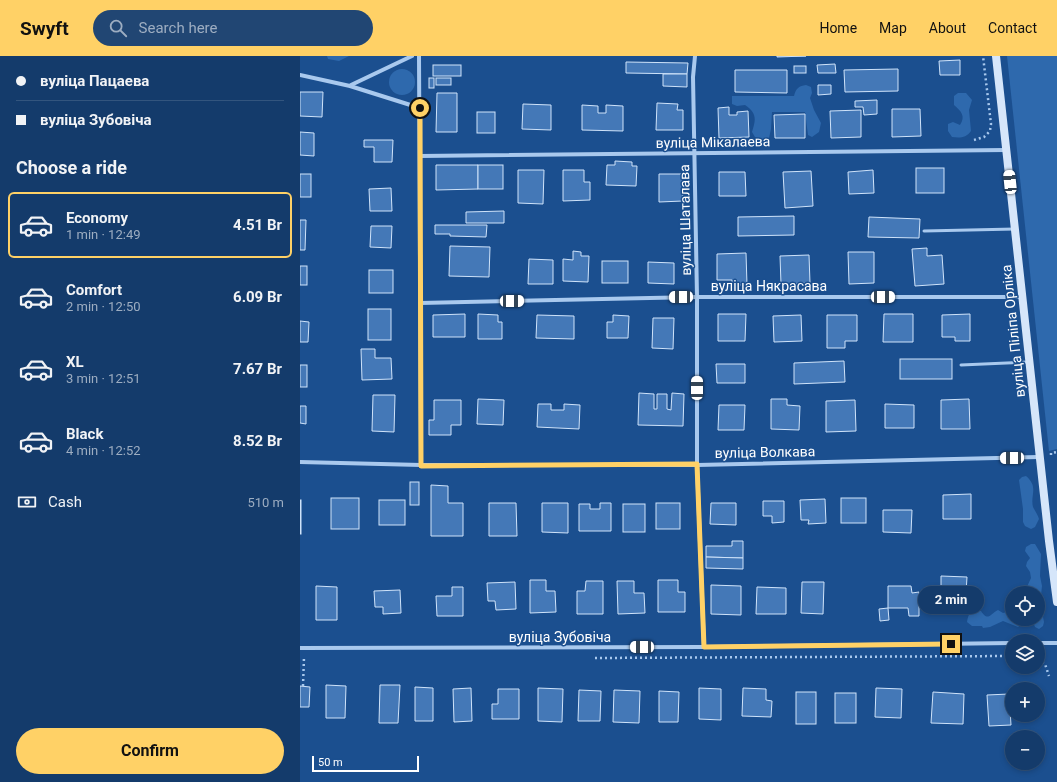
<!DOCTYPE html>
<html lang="en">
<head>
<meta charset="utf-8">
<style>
  body { margin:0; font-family:Roboto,sans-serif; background:#214673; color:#f1f3f6; height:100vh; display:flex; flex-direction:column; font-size:15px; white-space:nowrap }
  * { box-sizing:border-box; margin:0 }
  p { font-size:13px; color:#9dadc1 }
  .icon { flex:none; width:22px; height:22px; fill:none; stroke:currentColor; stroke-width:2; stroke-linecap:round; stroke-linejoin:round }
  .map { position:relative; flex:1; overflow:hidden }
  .details { display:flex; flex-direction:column; background:#143b6b; width:300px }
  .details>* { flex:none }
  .banner { display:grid; align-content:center; height:88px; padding:0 16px; background:#143b6b }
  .buttons { position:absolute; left:705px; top:530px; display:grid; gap:8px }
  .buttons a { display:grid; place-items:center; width:40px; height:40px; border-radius:50%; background:#143b6b; box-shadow:0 2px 6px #0003,0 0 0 1px #33557e; font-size:20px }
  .scale { position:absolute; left:12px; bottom:10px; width:107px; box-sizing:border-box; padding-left:4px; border:2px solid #fff; border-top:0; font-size:11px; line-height:14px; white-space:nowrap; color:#fff; -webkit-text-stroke:3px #1b4f8f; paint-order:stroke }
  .end { position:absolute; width:18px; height:18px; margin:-9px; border:5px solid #ffd166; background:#111; box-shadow:0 0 0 2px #111 }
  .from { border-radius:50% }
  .bubble { position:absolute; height:28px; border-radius:14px; background:#143b6b; box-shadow:0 2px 6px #0003,0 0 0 1px #33557e; font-size:13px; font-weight:700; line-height:28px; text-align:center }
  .car { position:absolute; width:12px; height:24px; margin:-12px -6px; border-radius:5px; box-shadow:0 0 3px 1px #0007; background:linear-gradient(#fff 24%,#345 0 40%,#fff 0 76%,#345 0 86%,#fff 0) }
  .banner b { display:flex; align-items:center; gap:14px; height:38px; font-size:15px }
  .banner b+b { border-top:1px solid #33557e }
  .banner i { width:10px; height:10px; background:#f1f3f6 }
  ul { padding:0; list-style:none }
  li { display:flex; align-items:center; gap:12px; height:66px; margin:0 8px 6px; padding:0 8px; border:2px solid transparent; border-radius:6px }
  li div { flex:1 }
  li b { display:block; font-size:15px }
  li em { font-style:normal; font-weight:700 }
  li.current { border-color:#ffd166 }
  li>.icon { width:36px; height:36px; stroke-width:1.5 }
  h2 { padding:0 16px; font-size:18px; line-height:48px }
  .pay { display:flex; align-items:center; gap:10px; height:44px; padding:0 16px; font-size:15px }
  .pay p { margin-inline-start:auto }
  .action { display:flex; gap:8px; margin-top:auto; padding:8px 16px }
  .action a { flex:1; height:46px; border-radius:24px; background:#ffd166; color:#111; font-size:16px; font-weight:700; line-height:46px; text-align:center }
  header { display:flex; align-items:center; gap:24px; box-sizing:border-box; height:56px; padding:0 20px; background:#ffd166; color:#111 }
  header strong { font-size:19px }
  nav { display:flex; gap:22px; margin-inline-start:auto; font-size:14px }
  .search { width:280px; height:36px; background:#214673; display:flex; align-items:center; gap:10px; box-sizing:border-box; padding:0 14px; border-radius:22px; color:#9dadc1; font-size:15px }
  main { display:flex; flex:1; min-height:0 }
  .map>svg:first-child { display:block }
  .green { fill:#2e69ad }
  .building { fill:#4478b7; stroke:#cfe3fa }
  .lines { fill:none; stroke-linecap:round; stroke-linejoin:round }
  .path { stroke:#a9c9ee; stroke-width:2.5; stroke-dasharray:2 3; stroke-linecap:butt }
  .lane { stroke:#a9c9ee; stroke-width:3 }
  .street { stroke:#a9c9ee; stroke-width:4 }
  .secondary { stroke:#d6e6fa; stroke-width:8 }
  .route { stroke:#ffd166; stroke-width:5 }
  .labels { text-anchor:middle; stroke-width:3; stroke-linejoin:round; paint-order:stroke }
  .street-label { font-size:14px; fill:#fff; stroke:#1b4f8f }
</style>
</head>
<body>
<header>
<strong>Swyft</strong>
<div class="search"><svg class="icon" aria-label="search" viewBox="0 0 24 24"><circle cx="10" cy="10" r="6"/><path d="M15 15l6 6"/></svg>Search here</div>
<nav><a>Home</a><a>Map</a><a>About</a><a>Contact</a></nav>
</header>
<main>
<section class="details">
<div class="banner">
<b><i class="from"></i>вуліца Пацаева</b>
<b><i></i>вуліца Зубовіча</b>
</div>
<h2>Choose a ride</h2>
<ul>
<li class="current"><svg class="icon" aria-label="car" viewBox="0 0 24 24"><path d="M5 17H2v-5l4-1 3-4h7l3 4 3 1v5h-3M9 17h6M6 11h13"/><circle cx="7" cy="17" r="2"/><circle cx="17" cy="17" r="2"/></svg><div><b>Economy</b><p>1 min · 12:49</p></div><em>4.51 Br</em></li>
<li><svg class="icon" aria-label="car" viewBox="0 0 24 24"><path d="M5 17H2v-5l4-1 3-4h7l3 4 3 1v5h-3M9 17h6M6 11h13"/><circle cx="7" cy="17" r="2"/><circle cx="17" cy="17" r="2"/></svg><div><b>Comfort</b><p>2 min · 12:50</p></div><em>6.09 Br</em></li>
<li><svg class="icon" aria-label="car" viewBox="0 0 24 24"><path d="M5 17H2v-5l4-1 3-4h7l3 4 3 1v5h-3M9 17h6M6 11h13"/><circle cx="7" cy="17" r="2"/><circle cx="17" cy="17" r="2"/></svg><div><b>XL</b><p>3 min · 12:51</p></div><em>7.67 Br</em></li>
<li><svg class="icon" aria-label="car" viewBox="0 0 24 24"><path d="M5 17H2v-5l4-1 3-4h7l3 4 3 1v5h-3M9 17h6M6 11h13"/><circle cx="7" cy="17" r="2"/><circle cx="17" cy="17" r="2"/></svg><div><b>Black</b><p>4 min · 12:52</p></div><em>8.52 Br</em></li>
</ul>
<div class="pay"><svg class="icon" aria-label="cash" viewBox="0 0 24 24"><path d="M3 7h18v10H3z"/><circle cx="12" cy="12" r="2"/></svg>Cash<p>510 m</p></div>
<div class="action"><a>Confirm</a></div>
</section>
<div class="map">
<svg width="757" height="726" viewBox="0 0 757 726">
  <rect width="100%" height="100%" fill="#1b4f8f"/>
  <g class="green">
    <polygon points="27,0 49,0 39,5 28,3"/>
    <polygon points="707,0 757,0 757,393 749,395"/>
    <circle cx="102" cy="26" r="13"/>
    <path d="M506,29l5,2 1,6 -2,5 4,12 7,13 -2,9 -7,5 -4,-2 -3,-23h-33l-1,17 -2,9 -5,2 -9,-3 -3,-5c4,-13 5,-19 -7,-27l-8,1 -5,-2v-8h62c2,-8 5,-10 12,-11z"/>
    <path d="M658,37h8l6,7 -3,10 2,21c-5,7 -11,7 -19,6l-4,-6v-7l5,-2 7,3c6,-9 1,-14 -6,-20v-9z"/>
    <path d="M726,420c13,11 4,19 7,31 2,4 5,8 6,12l-4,8 -4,2 -6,-3 -2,-4v-13l-4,-29 3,-3z"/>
    <polygon points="731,488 735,488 741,498 740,520 742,530 741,539 745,553 743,561 744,566 743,570 739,573 735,571 732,563 738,563 738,537 727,537 726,533 731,522 730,516 726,510 727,506 730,502 725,495 726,491"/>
    <path d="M674,554l7,1c7,11 9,3 17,-1l5,3 9,-2v8h11v4l-5,4 -15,-6 -13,6 -7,1 -1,-2h-10l-5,-4c1,-6 2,-9 7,-12z"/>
  </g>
  <g class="building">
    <polygon points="477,0 506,0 477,1"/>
    <polygon points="660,4 660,19 640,19 639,5"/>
    <polygon points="326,6 388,7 387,18 326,17"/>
    <polygon points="535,8 536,17 518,17 517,9"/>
    <rect x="133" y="9" width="28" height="11"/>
    <rect x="494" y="10" width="12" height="7"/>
    <polygon points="598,13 598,35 545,36 544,14"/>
    <polygon points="435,14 487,14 487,37 435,36"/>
    <polygon points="363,18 387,18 387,31 363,30"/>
    <rect x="129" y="22" width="5" height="10"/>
    <rect x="136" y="22" width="15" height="7"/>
    <polygon points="518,29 531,29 531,38 518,39"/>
    <polygon points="0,36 23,36 22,61 0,60"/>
    <polygon points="137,37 157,37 157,76 136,76"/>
    <polygon points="577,44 577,58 564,59 563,51 555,51 555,45"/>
    <polygon points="357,47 378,48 377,54 383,54 383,74 356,74"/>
    <polygon points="223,48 251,49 251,74 222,73"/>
    <polygon points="282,49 298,50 298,57 306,57 306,49 323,50 323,75 282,74"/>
    <polygon points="429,51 429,59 437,59 437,56 448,55 449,81 419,82 418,52"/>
    <polygon points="592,53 620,53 621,80 592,81"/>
    <polygon points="561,54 561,81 531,82 530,55"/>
    <rect x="177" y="56" width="18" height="21"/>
    <polygon points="505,58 505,82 475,82 474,59"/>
    <polygon points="0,76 14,77 14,100 0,99"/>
    <polygon points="64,84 93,84 92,106 74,106 74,91 64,91"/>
    <polygon points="315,105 332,106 332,110 337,110 336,130 306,129 307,109 315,109"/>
    <polygon points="136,109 178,109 178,133 136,134"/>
    <rect x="178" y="109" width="25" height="24"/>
    <rect x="616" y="112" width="28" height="25"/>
    <polygon points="218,114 244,114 243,148 218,147"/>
    <polygon points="263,114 284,114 284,126 290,126 290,144 263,145"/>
    <polygon points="573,114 574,137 549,138 548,116"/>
    <polygon points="511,115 513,150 485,152 483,116"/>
    <polygon points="419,116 445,116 446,140 419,140"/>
    <rect x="0" y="118" width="11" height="23"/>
    <polygon points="359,118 382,118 383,145 359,146"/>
    <polygon points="91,132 92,155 70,155 69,133"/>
    <polygon points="204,155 204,167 166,167 166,156"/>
    <polygon points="494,160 494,179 438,180 438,161"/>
    <polygon points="569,161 620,163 619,182 568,181"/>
    <polygon points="0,164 6,164 5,194 0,194"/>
    <polygon points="135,169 187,169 186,181 150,180 150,178 135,178"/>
    <polygon points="71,170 92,170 91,192 70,191"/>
    <polygon points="150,190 190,191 189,221 149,220"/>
    <polygon points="627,192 627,200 642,199 644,228 615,230 612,193"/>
    <polygon points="273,195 281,196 281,200 289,200 288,226 263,225 263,203 273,204"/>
    <polygon points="548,196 574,196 574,227 549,228"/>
    <polygon points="446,197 447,229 432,229 432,224 417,224 417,198"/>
    <polygon points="509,199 510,227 481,228 480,200"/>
    <polygon points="229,203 253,204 253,228 228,228"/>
    <rect x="302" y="205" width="26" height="22"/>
    <polygon points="348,206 374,207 374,228 348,227"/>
    <rect x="0" y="210" width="7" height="19"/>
    <rect x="69" y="214" width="24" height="23"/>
    <rect x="68" y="253" width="23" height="31"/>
    <polygon points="165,258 165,281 133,281 133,259"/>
    <polygon points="178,258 198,259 198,266 202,266 202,283 178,283"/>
    <polygon points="418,258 446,258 445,285 418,285"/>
    <polygon points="584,258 613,258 613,286 583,286"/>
    <polygon points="670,258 670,285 655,285 655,281 642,281 642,259"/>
    <polygon points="237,259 274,260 274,283 236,282"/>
    <polygon points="313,259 329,260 328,282 307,282 307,266 313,266"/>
    <polygon points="501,259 502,285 474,286 473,260"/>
    <polygon points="527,259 557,259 557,285 545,285 545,292 527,292"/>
    <polygon points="353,262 374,262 373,293 352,292"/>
    <polygon points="0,265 9,266 8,286 0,286"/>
    <polygon points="61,293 75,293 75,302 91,302 92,323 62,324"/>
    <rect x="600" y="303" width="52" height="20"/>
    <polygon points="544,305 545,326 494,328 494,307"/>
    <polygon points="416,308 445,308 445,327 417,327"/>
    <rect x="0" y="309" width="7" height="22"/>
    <polygon points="339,337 354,338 354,353 357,353 357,338 367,338 367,353 371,354 372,337 384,338 383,370 338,369"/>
    <polygon points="73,339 95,339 94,376 72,375"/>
    <polygon points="178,343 204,344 203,369 177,368"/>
    <polygon points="471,343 487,343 487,349 500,350 499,374 471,373"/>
    <polygon points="669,343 670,373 641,373 641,344"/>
    <polygon points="134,344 161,344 161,369 151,369 151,379 129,379 129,364 134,364"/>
    <polygon points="555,344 556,375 526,376 526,345"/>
    <polygon points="238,348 251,348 251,354 264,354 264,348 280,349 279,373 237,371"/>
    <polygon points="585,348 614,349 614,372 585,372"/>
    <polygon points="419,349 445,349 444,374 418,374"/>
    <polygon points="0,350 6,350 6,368 0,367"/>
    <rect x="110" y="426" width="9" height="23"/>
    <polygon points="131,429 148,430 148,447 163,447 163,480 131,480"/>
    <polygon points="671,438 671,463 643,463 643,439"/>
    <rect x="31" y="442" width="28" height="31"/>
    <rect x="541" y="442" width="25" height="25"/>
    <polygon points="525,443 526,467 508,468 509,464 501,464 500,444"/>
    <rect x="0" y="444" width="1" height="34"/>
    <rect x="79" y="444" width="26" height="25"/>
    <polygon points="463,445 484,445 484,466 472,467 472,460 463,460"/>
    <polygon points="189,447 216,447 217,480 189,480"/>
    <polygon points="242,447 268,447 268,477 242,476"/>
    <polygon points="300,447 311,447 311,475 279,475 279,448 290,448 290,453 300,453"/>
    <rect x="356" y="447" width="24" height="26"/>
    <polygon points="411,447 436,447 436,469 410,468"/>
    <rect x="323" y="448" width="22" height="28"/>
    <polygon points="583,454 612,454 611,477 583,476"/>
    <polygon points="432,485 443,485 443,502 406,501 406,490 432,490"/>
    <polygon points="406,501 443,502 443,513 406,512"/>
    <polygon points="641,520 667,521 666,537 658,537 658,547 641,547"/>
    <polygon points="230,524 246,524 246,535 255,535 256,556 230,557"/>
    <polygon points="358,524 378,524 378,536 385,536 385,556 358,556"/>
    <polygon points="286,525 303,525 303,558 277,558 277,535 285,535"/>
    <polygon points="317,525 334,525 334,537 344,537 345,557 318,558"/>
    <polygon points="215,526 216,553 196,554 195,545 188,545 187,527"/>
    <polygon points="502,526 524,526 523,558 501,557"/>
    <polygon points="411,529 441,530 441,559 411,558"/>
    <polygon points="16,530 37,531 37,564 16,564"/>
    <polygon points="588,530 611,530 612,537 619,536 619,560 609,560 608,552 588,552"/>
    <polygon points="152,531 163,531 163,560 137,560 136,540 152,540"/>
    <polygon points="457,531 486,532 486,558 456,558"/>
    <polygon points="100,534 101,557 83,558 83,551 75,551 74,535"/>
    <polygon points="588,552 589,564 580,565 579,553"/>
    <polygon points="26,629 46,630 45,662 26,662"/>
    <polygon points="80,629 100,629 98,667 79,667"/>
    <polygon points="0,630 10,631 9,651 0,651"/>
    <polygon points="115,631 133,632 133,665 115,665"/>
    <polygon points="171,632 172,665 154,666 153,633"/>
    <polygon points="238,632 263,633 262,666 238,665"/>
    <polygon points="399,632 421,633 421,664 399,663"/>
    <polygon points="443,632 466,633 466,644 472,645 471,661 442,660"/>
    <polygon points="576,632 602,633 601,662 575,661"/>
    <polygon points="198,633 219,633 219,663 192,663 192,648 198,648"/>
    <polygon points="279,634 301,635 300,665 278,665"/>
    <polygon points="314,634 340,635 339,667 313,666"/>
    <polygon points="359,635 379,636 378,666 359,666"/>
    <rect x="496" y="636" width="20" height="32"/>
    <polygon points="633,636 664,638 663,668 631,667"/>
    <rect x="535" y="637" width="21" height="30"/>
    <polygon points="709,638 711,669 689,670 687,639"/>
  </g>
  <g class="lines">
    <g class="path">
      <polyline points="674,84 684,81 690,75 691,68 683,0"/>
      <polyline points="751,399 751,397 757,396"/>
      <polyline points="295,602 712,600"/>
      <polyline points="738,603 745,608 749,620"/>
      <polyline points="3,630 4,601"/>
    </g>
    <g class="lane">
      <polyline points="624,175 715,173"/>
      <polyline points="661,309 729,306"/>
    </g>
    <g class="street">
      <polyline points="119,0 121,409"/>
      <polyline points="395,0 393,21 397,241 397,409 404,591"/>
      <polyline points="0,19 50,30 120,52"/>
      <polyline points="51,29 112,0"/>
      <polyline points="120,100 706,94"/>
      <polyline points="120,247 397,241 722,241"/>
      <polyline points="0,406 121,409 397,409 739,401"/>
      <polyline points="738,587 757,587"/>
      <polyline points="0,592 404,591 712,587"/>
    </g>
    <polyline class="secondary" points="696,0 749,485 757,546"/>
  </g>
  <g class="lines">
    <polyline class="route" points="120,52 121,410 397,408 404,591 651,588"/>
  </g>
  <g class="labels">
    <g class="street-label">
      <text transform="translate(413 86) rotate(-1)" y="5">вуліца Мікалаева</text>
      <text transform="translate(385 164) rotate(-91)" y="5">вуліца Шаталава</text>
      <text x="469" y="235">вуліца Някрасава</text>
      <text transform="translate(713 275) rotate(-96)" y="5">вуліца Піліпа Орліка</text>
      <text transform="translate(465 396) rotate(-1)" y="5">вуліца Волкава</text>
      <text x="260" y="586">вуліца Зубовіча</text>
    </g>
  </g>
</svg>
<div class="buttons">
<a><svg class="icon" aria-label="locate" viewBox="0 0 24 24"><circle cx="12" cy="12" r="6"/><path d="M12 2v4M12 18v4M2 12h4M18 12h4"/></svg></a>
<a><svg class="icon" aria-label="layers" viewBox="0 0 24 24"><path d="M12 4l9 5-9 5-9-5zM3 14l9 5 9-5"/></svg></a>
<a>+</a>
<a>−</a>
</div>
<div class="scale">50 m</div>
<i class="end from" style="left:120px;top:52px"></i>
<i class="end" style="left:651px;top:588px"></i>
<div class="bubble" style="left:618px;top:530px;width:66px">2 min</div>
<i class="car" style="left:710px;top:126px;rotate:354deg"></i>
<i class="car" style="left:381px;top:241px;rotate:269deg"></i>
<i class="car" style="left:583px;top:241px;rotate:90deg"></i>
<i class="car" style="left:212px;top:245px;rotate:89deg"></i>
<i class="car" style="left:397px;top:332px;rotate:0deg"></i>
<i class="car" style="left:712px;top:402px;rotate:269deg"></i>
<i class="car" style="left:342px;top:591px;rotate:270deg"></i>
</div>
</main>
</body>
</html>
